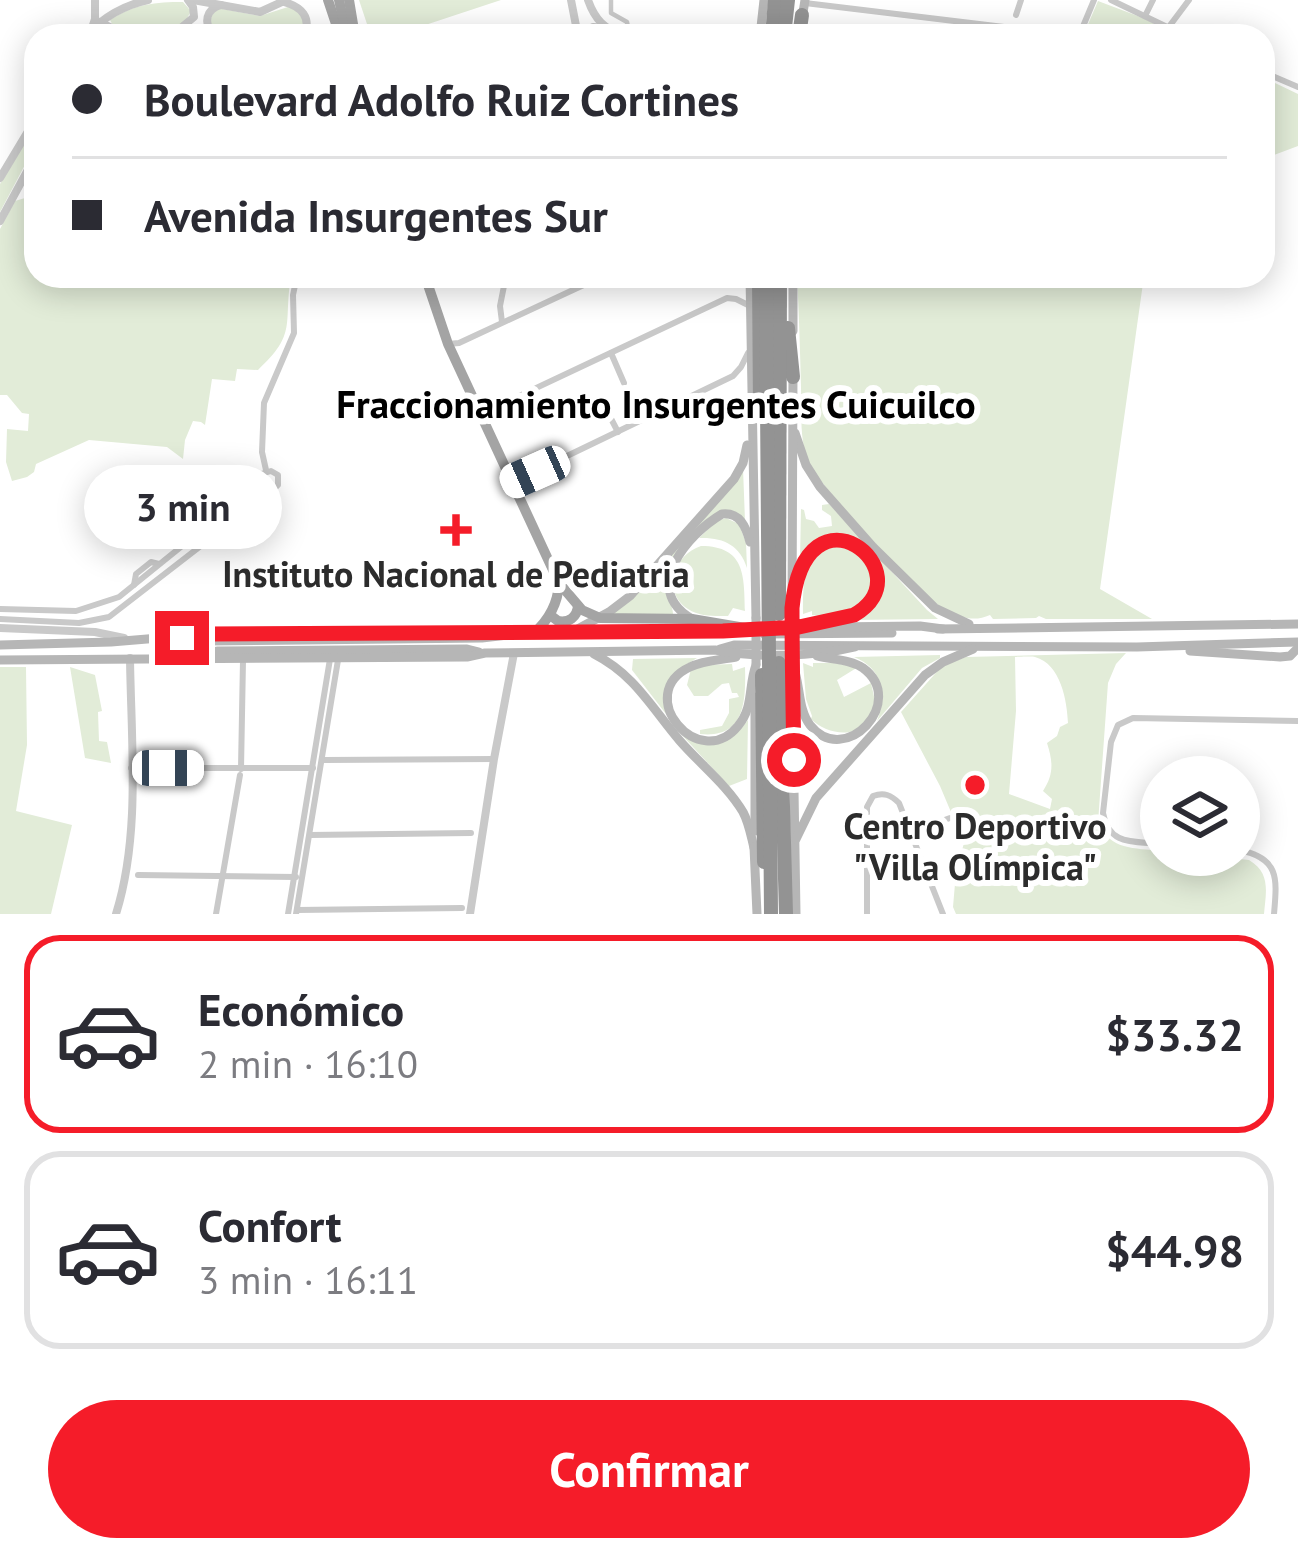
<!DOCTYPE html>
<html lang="es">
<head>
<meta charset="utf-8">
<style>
  body { margin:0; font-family:"PT Sans",sans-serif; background:#f2f2f3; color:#2b2b33; height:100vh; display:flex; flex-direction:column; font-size:45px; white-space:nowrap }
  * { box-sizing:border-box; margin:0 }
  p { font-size:39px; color:#7c7c81 }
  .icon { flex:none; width:66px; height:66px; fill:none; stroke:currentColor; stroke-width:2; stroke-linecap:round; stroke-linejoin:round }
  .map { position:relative; height:914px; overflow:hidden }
  .drawer { display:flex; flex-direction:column; background:#fff; flex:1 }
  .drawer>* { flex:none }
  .hud { position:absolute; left:24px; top:24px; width:1251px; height:264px; border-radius:36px; box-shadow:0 6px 30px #0003; display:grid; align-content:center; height:264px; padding:0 48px; background:#fff }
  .buttons { position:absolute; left:1140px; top:756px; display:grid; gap:24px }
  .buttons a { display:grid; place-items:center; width:120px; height:120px; border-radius:50%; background:#fff; box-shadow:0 6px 30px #0003; font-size:60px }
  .end { position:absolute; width:54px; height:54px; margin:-27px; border:15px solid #f51c29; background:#fff; box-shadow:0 0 0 6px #fff }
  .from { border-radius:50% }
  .bubble { position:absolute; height:84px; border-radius:42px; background:#fff; box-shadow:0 6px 30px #0003; font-size:39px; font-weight:700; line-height:84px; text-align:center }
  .car { position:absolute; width:36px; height:72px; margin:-36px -18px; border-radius:15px; box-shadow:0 0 9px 3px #0007; background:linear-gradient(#fff 24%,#345 0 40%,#fff 0 76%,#345 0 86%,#fff 0) }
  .hud b { display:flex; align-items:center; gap:42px; height:114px; font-size:45px }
  .hud b+b { border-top:3px solid #e1e1e2 }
  .hud i { width:30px; height:30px; background:#2b2b33 }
  ul { padding:21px 0 0; list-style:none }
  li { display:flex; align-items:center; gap:36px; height:198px; margin:0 24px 18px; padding:0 24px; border:6px solid #e1e1e2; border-radius:36px }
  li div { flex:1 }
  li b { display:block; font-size:45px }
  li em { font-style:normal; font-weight:700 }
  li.on { border-color:#f51c29 }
  li>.icon { width:108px; height:108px; stroke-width:1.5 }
  .button { display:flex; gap:24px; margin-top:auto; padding:24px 48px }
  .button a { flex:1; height:138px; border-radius:72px; background:#f51c29; color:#fff; font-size:48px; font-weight:700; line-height:138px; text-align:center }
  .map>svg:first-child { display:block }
  .green { fill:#e2ecd8; fill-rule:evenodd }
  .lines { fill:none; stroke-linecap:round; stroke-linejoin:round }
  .pedestrian { stroke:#c9c9c9; stroke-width:4.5 }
  .minor { stroke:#c9c9c9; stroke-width:6 }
  .tertiary { stroke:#c9c9c9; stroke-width:8 }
  .secondary { stroke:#b6b6b6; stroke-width:9 }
  .primary { stroke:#a4a4a4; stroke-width:10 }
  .motorway { stroke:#939393; stroke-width:14 }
  .secondary-bridge { stroke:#b6b6b6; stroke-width:9 }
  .motorway-bridge { stroke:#939393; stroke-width:14 }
  .route { stroke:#f51c29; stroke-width:15 }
  .poi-dot { fill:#f51c29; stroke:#fff; stroke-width:4.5 }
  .labels { text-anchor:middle; stroke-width:12; stroke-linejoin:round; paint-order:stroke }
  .poi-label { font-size:36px; font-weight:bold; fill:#2c2c2c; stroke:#fff }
  .neighbourhood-label { font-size:39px; font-weight:bold; fill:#000; stroke:#fff }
</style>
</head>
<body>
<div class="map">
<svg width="1298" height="914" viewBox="0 0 1298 914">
  <rect width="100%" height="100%" fill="#fff"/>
  <g class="green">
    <polygon points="359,0 501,0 392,36 371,36"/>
    <polygon points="1098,1 1143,18 1178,36 1083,36"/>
    <path d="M183,2l8,9 -7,13 -34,1 -33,8 -7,-13c24,-16 46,-18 73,-18z"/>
    <path d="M291,6l13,12 -1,18c-29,0 -72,9 -94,-11l3,-10 5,-7 43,8z"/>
    <polygon points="1275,83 1298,94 1298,146 1263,159 1263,98"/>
    <polygon points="36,122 36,144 0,212 0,184"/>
    <path d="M30,190l6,2v84h255c-8,48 7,57 -33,94l-21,-1 -2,12 -23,-2 -7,46 -4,-3 -8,-1 -8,19 -2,19 -16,-12 -78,-7 -53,24 -2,8 -7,5 -15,4 -6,-19 1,-33 21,2 1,-17 -7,-1 -15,-18h-7v-166l15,-28 10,-3z"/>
    <path d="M797,276h347l-44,313 52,30h-106l-7,-3 -3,2 -43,1 -3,-4c-15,7 -29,3 -44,-5 -21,-10 -130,-127 -138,-149 -9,-23 -6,-49 -7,-73 -1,-38 -2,-75 -4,-112z"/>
    <path d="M743,468l2,53 -13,-10c-26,18 -71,38 -67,77 1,10 8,17 8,26h-61z"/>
    <path d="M829,504l98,106 11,9 -91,1 24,-13c3,-10 8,-21 9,-30 3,-30 -33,-47 -58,-37 -10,4 -16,13 -22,21l1,-52 3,1 2,9 8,2 5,7 13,-2 -1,-10 -9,-6v-5z"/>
    <path d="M726,518l13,6 7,19 1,25c-7,-23 -24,-31 -48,-30l18,-17z"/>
    <path d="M835,544c37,3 55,52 17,69 -11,5 -28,3 -40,2v-4l-9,3c0,-30 -1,-61 32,-70z"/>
    <path d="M701,546c45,0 43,31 44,65l-12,-3 -5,8c-13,0 -28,1 -40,-7 -27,-18 -14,-54 13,-63z"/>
    <path d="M1126,653l-10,11 -8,19 -10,140c12,27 36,25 63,28v4h40l48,5c22,13 17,32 15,54h-308l-3,-7 3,-35 8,-29 -24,-57 -39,-74 41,-46 24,-9zM1015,657c2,0 17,-1 20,0 26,7 32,44 33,66l-8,4 -3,9 -10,7c6,19 7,31 -4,48l9,8 -2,10 -41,-15 7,-83z"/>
    <path d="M940,655v3l-18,10 -45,53c11,-27 5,-53 -23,-64z"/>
    <polygon points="697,658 681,668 670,681 673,723 632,670 633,659"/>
    <path d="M803,663l10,4v-4h20l25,4 -21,13 7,17 27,-14c1,5 4,16 4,21 -4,35 -44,35 -64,15l1,-3 -6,-17z"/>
    <path d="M732,664l1,7 12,-4c1,34 0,72 -45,67v-4l22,-4 7,-13v-14l10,-2 -2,-4h-5l-3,-10 -7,1 -14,12h-14l-7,-11 4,-16 15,-4z"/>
    <polygon points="0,667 26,667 27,745 16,811 72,825 51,914 0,914"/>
    <polygon points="70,667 95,675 102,711 98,712 99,741 107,742 111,763 85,758"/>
    <path d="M748,720l-1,59 -18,7 -48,-52c24,14 52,9 67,-14z"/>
  </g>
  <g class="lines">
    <polyline class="pedestrian" points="611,0 611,13 627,22 628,27"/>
    <g class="minor">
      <polyline points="1111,0 1186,36"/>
      <polyline points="805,3 1004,27"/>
      <polyline points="1016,15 1021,0"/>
      <polyline points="1145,16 1153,0"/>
      <polyline points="1168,28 1189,0"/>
      <polyline points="1025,36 1028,29 1043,36"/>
      <polyline points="1079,36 1094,0"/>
      <polyline points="1263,72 1298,87"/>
      <polyline points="502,322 500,306 506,276"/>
      <polyline points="448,344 459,343 603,276"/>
      <polyline points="611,353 624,383"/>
      <polyline points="607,411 618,432"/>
      <polyline points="486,425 500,405 727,298 736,299 750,306"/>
      <polyline points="266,470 262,452 264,403 294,333 293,295 297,276"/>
      <polyline points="513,482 733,376 741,367 748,353"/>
      <polyline points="134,585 136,574 151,562 159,564"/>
      <polyline points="0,609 76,611 119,597 250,491 261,474 271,471 278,475 278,485 273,490 109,617 79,623 0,619"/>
      <polyline points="324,760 494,759"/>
      <polyline points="131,768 313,768"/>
      <polyline points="241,769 243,660"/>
      <polyline points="911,832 950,818"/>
      <polyline points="310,835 471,833"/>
      <path d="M1161,844c-28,-3 -52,2 -58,-31l8,-71 7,-17 15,-7 165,3"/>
      <path d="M1239,850c41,8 38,29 35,64"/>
      <polyline points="138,875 296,877"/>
      <polyline points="297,910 462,908"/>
      <polyline points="216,914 240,775"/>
      <polyline points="288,914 330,659"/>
      <polyline points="296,914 338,660"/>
      <path d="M867,914v-107l6,-11c11,-4 18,-1 26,7l44,111"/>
    </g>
    <g class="tertiary">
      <polyline points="193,0 260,12 286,0"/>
      <polyline points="571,0 578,36"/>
      <path d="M588,0c7,20 16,28 35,36"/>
      <path d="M284,2c18,5 27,15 21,34"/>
      <polyline points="100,22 110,27 112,36"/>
      <polyline points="182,27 194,17 193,7 188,0"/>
      <polyline points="92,28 95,19 95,0"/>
      <path d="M213,34c-10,-11 -7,-25 8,-29"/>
      <path d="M87,36c15,-19 38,-31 61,-36"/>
      <path d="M122,36c33,-13 61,-8 94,0"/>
      <polyline points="581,36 593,27 605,28"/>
      <polyline points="0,178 36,118"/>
      <polyline points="0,221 36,155"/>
      <polyline points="0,628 95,632 124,638"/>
      <path d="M116,914c25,-80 15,-173 14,-256"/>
      <polyline points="470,914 494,759 514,653"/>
    </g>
    <g class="secondary">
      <polyline points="802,19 805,0"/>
      <polyline points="760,36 764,0"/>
      <polyline points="750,276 756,618"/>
      <polyline points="793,331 793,276"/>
      <polyline points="795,433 806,465 820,487 873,547 935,608 969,624"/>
      <path d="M796,584c28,-101 124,-2 61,30 -14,7 -32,5 -46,9"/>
      <polyline points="792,612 793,371"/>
      <path d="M692,619c-52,-30 -4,-85 30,-105 18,-2 24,13 28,28"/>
      <polyline points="938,629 1298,624"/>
      <polyline points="574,631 609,612 630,596 734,479 743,463 747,445"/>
      <polyline points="764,634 892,633"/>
      <polyline points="182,637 208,641 482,638 517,634 723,631 745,628 920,626 943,629"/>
      <polyline points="0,645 111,642 207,634 494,632"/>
      <polyline points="720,649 734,645 1137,647 1298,642"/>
      <polyline points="1190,651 1280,657 1290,656 1298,648"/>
      <path d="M594,654c41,21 57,53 86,87 20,23 47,44 63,71 6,11 8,24 11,36"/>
      <polyline points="196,655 218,651 467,649 479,652"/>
      <path d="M736,657c-15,3 -32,3 -46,10 -58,27 9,107 48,59 16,-19 10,-40 18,-61"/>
      <path d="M0,660l467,-3 18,-4 230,-3c41,8 99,7 140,-3"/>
      <path d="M792,663c9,20 5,45 18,62 35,44 98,-24 53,-57 -13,-9 -31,-8 -46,-12"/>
      <polyline points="792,667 796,914"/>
      <polyline points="755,831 755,697"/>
      <polyline points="796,839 816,798 925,675 943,662 973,649"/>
      <polyline points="754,847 757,914"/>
    </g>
    <g class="primary">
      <polyline points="328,0 340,36"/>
      <polyline points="339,0 347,36"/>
      <polyline points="349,0 355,36"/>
      <polyline points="425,276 448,344 559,583 582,610 600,618 692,619 745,628"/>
      <path d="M550,615l8,6c11,2 19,-4 20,-15"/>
      <path d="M533,634c16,-14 25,-30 26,-51"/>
    </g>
    <g class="motorway">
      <polyline points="772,36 775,0"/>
      <polyline points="784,36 788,0"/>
      <polyline points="799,36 802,15"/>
      <polyline points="759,276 760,409"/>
      <polyline points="788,328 793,377"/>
      <polyline points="779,614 780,276"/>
      <polyline points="779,663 786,914"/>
      <polyline points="762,675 764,862"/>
    </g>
    <g class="secondary-bridge">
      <polyline points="792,612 792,663"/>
      <polyline points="756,664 756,618"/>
    </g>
    <polyline class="motorway-bridge" points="766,276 771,914"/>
  </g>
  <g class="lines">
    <path class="route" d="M182,638l25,-4c173,-2 344,-1 516,-3l76,-4 55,-12c74,-42 -49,-141 -62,-7 0,50 1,101 2,152"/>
  </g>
  <g class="poi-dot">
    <path d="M450 512h12v12h12v12h-12v12h-12v-12h-12v-12h12z"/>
    <circle cx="975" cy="785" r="12"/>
  </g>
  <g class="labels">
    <g class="poi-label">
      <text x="456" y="587">Instituto Nacional de Pediatria</text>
      <text x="975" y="839">Centro Deportivo<tspan x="975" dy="41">"Villa Olímpica"</tspan></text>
    </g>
    <g class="neighbourhood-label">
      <text x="656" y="418">Fraccionamiento Insurgentes Cuicuilco</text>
    </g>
  </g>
</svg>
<div class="buttons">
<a><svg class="icon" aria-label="layers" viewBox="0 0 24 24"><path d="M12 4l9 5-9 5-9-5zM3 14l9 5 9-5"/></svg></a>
</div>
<i class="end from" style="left:794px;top:760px"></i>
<i class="end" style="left:182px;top:638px"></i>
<div class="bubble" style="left:84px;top:465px;width:198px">3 min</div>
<i class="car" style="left:535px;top:472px;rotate:246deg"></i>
<i class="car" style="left:168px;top:768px;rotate:90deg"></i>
<div class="hud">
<b><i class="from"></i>Boulevard Adolfo Ruiz Cortines</b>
<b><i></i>Avenida Insurgentes Sur</b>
</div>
</div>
<section class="drawer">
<ul>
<li class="on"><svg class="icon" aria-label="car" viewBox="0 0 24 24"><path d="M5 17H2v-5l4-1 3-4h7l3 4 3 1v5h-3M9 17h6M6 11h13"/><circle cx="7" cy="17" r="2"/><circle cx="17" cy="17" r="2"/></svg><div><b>Económico</b><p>2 min · 16:10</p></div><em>$33.32</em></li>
<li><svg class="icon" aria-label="car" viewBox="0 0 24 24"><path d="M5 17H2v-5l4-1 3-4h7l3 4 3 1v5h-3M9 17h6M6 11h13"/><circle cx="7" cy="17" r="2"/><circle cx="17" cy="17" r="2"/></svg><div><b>Confort</b><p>3 min · 16:11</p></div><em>$44.98</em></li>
</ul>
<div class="button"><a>Confirmar</a></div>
</section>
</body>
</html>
